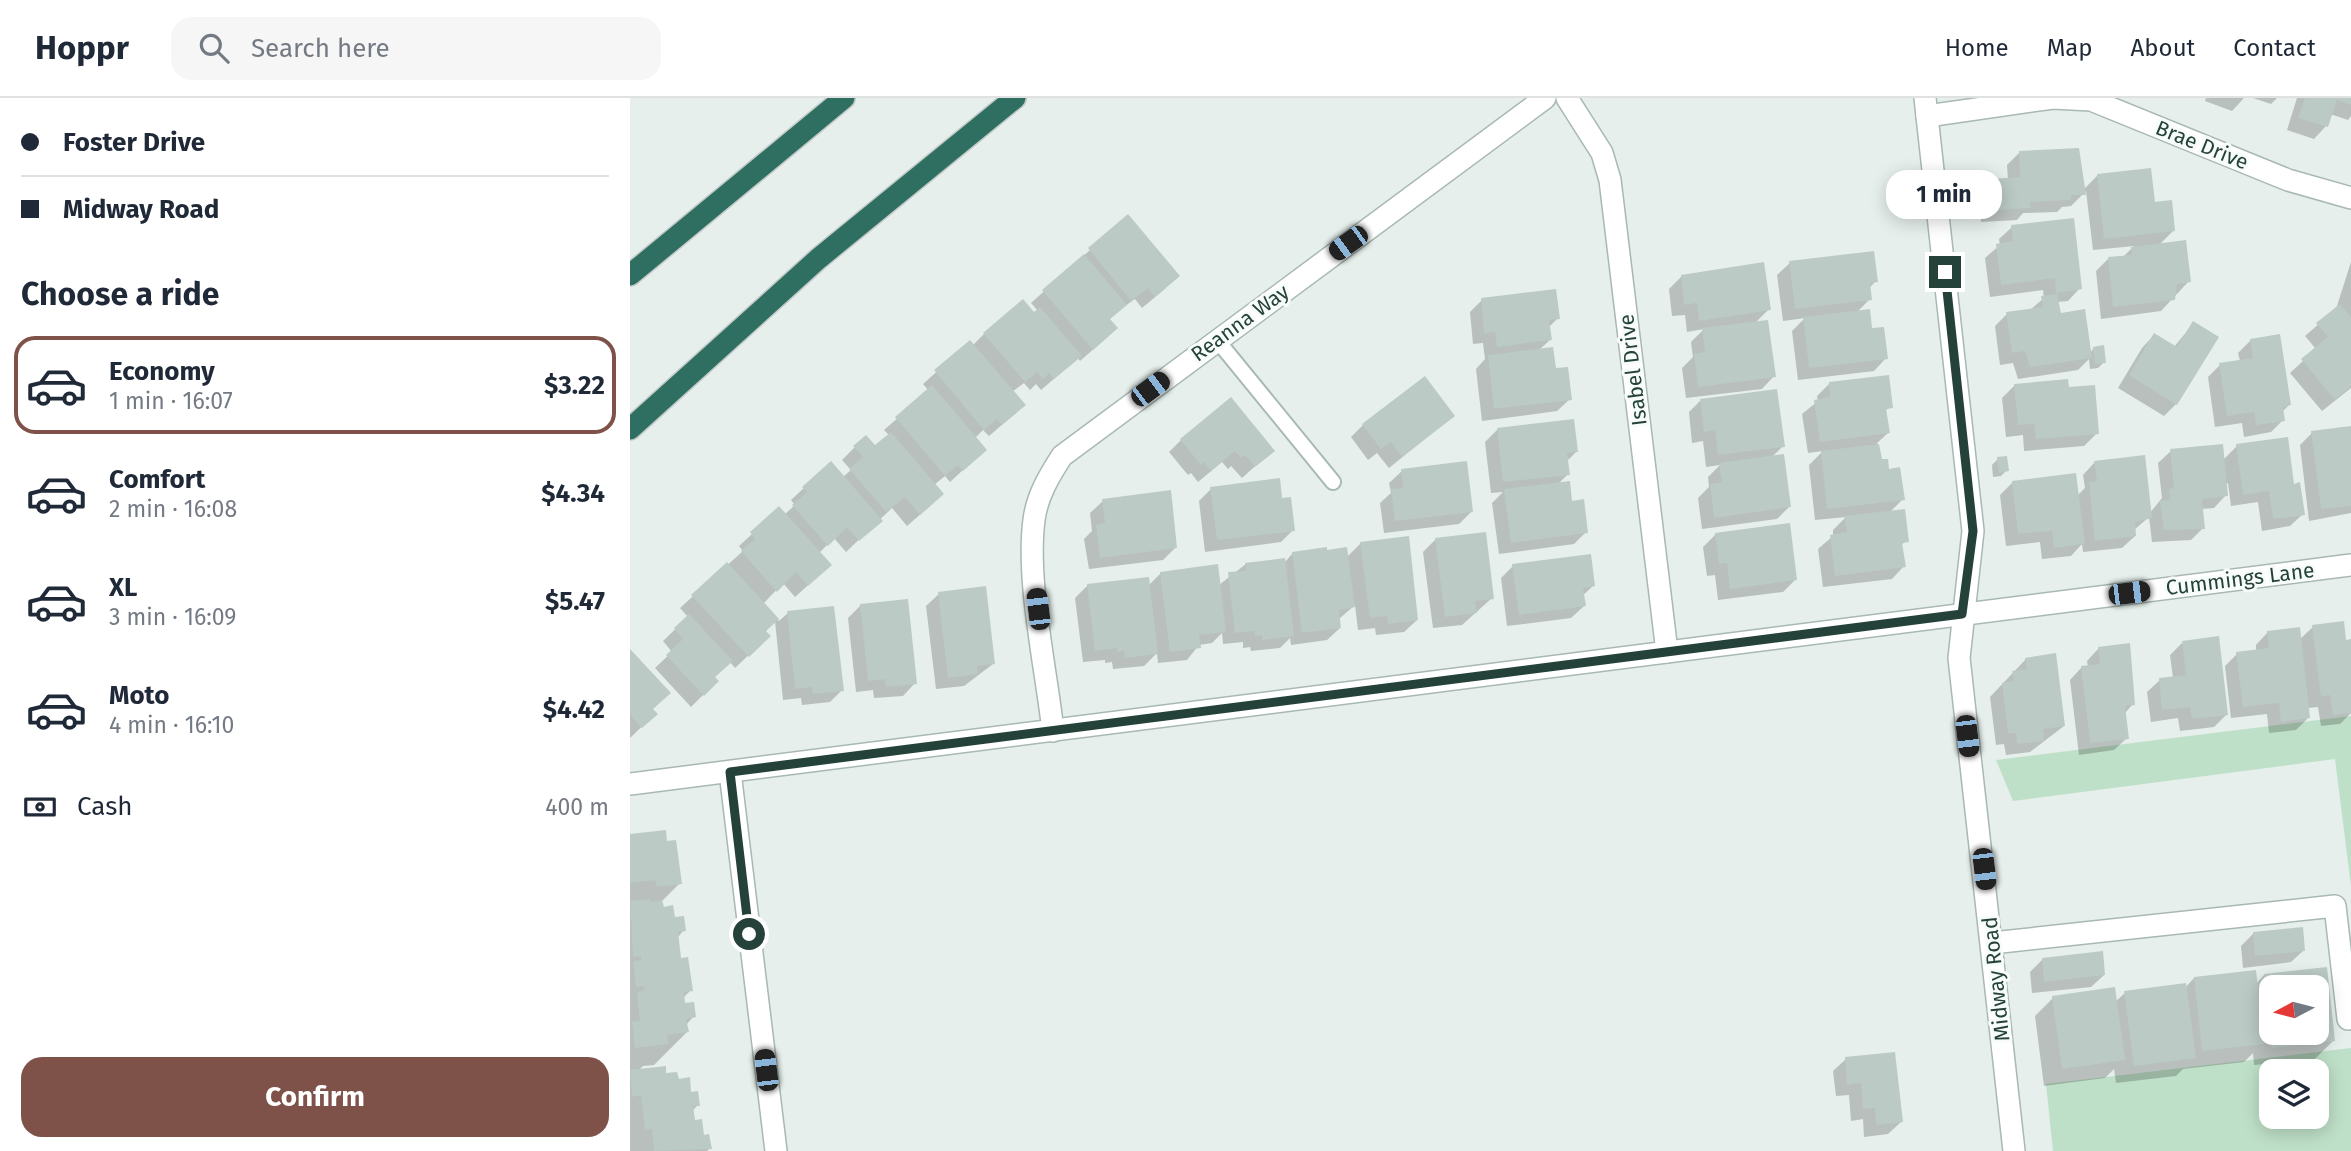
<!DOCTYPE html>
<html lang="en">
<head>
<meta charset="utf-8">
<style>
  body { margin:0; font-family:"Fira Sans",sans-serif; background:#f6f6f7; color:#1f2937; height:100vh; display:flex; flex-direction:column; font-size:26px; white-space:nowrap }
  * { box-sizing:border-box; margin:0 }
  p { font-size:23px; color:#747a83 }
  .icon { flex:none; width:38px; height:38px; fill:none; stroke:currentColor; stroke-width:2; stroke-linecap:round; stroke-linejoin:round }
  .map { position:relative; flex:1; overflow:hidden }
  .drawer { display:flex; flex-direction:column; background:#fff; width:630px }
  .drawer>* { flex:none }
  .guide { display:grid; align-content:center; height:154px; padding:0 21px; background:#fff }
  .needle { width:46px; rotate:263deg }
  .controls { position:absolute; left:1629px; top:877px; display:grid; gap:14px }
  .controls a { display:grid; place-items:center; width:70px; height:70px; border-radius:14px; background:#fff; box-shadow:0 4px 18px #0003; font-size:35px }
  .end { position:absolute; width:32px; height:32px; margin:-16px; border:9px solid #24423a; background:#fff; box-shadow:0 0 0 4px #fff }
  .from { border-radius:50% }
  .bubble { position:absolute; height:49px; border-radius:21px; background:#fff; box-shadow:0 4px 18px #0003; font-size:23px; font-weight:700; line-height:49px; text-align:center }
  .car { position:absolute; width:21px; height:42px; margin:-21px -10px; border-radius:9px; box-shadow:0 0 5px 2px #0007; background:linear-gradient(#222 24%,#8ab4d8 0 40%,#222 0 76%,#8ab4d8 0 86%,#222 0) }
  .guide b { display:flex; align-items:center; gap:24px; height:66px; font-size:26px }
  .guide b+b { border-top:2px solid #e0e1e3 }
  .guide i { width:18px; height:18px; background:#1f2937 }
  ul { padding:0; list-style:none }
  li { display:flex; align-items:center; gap:21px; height:98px; margin:0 14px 10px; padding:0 7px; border:4px solid transparent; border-radius:21px }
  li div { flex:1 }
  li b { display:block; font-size:26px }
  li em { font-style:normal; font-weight:700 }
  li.active { border-color:#7f5249 }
  li>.icon { width:63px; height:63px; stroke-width:1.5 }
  h2 { padding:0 21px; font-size:32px; line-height:84px }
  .pay { display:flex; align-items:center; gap:18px; height:77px; padding:0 21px; font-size:26px }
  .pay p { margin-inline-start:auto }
  .cta { display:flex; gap:14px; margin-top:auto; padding:14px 21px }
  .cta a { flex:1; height:80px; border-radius:21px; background:#7f5249; color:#fff; font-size:28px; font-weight:700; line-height:80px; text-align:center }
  header { display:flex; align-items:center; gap:42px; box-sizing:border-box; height:98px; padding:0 35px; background:#fff; border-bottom:2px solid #e0e1e3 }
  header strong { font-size:33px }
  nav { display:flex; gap:38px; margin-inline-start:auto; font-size:24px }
  .search { width:490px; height:63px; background:#f6f6f7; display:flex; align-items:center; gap:18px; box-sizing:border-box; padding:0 24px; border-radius:21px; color:#747a83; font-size:26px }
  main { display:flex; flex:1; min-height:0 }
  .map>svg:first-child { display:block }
  .green { fill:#bfe0c8; fill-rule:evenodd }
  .shadow { fill:#0003; fill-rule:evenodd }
  .building { fill:#bbcac4 }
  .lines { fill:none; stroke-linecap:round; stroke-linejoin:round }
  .service-casing { stroke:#a8b8b2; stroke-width:18 }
  .minor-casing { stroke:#a8b8b2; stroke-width:24 }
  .motorway-casing { stroke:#c2cac8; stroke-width:24 }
  .service { stroke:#fff; stroke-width:14 }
  .minor { stroke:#fff; stroke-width:21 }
  .motorway { stroke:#2f6f62; stroke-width:21 }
  .route { stroke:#24423a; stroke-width:9 }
  .labels { text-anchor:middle; stroke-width:6; stroke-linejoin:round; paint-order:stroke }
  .street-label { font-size:21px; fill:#24423a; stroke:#f7fbf9 }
</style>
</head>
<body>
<header>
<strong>Hoppr</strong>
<div class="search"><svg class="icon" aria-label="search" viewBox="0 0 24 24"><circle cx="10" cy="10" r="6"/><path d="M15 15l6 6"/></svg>Search here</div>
<nav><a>Home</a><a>Map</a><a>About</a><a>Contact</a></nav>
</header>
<main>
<section class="drawer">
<div class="guide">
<b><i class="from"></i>Foster Drive</b>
<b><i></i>Midway Road</b>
</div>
<h2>Choose a ride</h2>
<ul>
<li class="active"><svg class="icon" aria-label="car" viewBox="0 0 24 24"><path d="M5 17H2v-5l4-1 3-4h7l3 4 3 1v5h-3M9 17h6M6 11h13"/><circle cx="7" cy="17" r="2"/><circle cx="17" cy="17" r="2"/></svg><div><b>Economy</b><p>1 min · 16:07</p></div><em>$3.22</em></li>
<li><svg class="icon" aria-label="car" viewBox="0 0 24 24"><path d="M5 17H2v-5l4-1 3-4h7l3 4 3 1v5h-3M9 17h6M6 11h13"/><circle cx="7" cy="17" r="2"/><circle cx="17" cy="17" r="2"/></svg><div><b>Comfort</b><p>2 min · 16:08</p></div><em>$4.34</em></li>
<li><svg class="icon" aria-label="car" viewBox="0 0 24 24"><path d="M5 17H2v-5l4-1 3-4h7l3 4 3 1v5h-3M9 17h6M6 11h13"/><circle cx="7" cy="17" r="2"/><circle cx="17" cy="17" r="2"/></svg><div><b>XL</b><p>3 min · 16:09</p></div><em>$5.47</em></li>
<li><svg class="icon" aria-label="car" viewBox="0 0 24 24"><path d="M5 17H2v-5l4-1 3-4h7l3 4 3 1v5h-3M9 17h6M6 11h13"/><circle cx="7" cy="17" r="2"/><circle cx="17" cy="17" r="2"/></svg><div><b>Moto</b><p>4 min · 16:10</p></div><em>$4.42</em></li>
</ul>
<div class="pay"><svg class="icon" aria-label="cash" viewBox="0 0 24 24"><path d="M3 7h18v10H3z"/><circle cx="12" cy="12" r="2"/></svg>Cash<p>400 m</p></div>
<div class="cta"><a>Confirm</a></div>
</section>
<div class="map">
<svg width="1721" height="1053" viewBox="0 0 1721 1053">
  <rect width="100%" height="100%" fill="#e6efeb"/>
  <g class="green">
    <polygon points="1721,618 1721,788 1705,661 1383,703 1366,662"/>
    <path d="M1721,950v103h-298l-7,-67zM1642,973h45v45h-45z"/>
  </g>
  <g class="shadow">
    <polygon points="1576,0 1614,0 1602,13 1575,3"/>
    <polygon points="1623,0 1647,0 1641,6"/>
    <polygon points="1667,0 1721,0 1721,18 1718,22 1700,16 1696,28 1684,41 1657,32"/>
    <polygon points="1389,55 1453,92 1468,77 1523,106 1544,132 1529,147 1559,183 1531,213 1471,221 1466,173 1478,161 1492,160 1504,148 1463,152 1456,93 1441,108 1432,109 1427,114 1393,115 1387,122 1351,124 1350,95 1362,82 1378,82 1377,67"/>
    <polygon points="498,118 536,190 512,210 505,201 488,213 479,222 474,242 450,263 448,260 411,292 406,286 400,292 394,285 382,294 381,319 359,338 353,332 345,340 345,361 320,384 315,378 304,387 300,408 277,428 262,410 216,454 204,440 189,455 187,479 165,499 153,485 133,506 149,523 158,515 212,592 200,604 172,607 171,600 153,602 145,523 134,534 126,550 105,570 100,564 83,579 87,583 61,609 25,570 42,554 33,543 58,519 50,510 113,453 109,448 149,411 154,417 165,407 161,402 201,365 213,379 221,372 212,362 225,349 245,349 259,337 254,332 299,293 293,286 340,244 343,247 354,236 408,213 401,205"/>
    <polygon points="1382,129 1450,190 1438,203 1427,204 1430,217 1460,255 1464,250 1474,264 1468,270 1460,271 1459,261 1448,272 1388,281 1383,265 1370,267 1365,228 1377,216 1400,212 1414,200 1413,192 1360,199 1355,160 1370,147 1369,141"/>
    <polygon points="1721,164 1721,290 1692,313 1660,275 1686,251 1675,238 1706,211"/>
    <polygon points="1160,165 1246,183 1239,190 1240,201 1227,214 1256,260 1244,273 1168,282 1162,233 1175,220 1153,223 1147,177"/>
    <polygon points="1052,178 1139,211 1125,225 1144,278 1132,291 1056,300 1052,270 1063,259 1061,244 1074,231 1057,234 1055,217 1042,218 1039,191"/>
    <polygon points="852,202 928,220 918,230 920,242 909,252 940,301 927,313 852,323 846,271 855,261 853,245 843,246 840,214"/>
    <polygon points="1563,226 1546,306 1534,318 1488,290 1512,250 1524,237 1544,249"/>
    <polygon points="1621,242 1659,307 1652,314 1653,322 1641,334 1614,339 1612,325 1585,329 1578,279 1590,267 1610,263 1608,255"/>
    <polygon points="1199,286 1261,308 1255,313 1258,335 1247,345 1250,363 1273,401 1260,414 1277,442 1271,447 1274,468 1262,481 1193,489 1188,451 1203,438 1203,432 1216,419 1185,422 1179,367 1193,353 1178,355 1172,316 1188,303 1187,298"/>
    <polygon points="1385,287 1437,291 1467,335 1454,348 1394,353 1393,337 1376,339 1372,300"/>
    <polygon points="1071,302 1153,348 1141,360 1159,409 1147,421 1072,431 1068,400 1079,389 1078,379 1090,367 1076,369 1073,343 1062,345 1059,314"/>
    <polygon points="823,318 759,370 747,355 738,362 721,339 733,327"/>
    <polygon points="1721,330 1721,415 1679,423 1670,347 1682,335"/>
    <polygon points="867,332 947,353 936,364 938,376 928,386 956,434 944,446 869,456 862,405 873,394 861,395 855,344"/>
    <polygon points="551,342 642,353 612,380 601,368 598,371 592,364 568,384 561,375 558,377 539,354"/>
    <polygon points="1607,348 1663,388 1673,416 1660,428 1632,433 1628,404 1601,408 1598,385 1595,386 1596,397 1584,410 1571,411 1573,430 1561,442 1522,444 1519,419 1504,432 1505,438 1492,450 1453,454 1452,446 1441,458 1412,461 1410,444 1376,448 1370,397 1383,384 1447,398 1455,390 1453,377 1465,364 1519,416 1532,400 1528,365 1541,353 1593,362"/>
    <polygon points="1368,361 1377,372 1371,378 1363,379 1362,367"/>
    <polygon points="772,373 841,414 829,426 754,435 750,405 761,395 759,385"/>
    <polygon points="581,391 651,402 663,432 651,444 575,454 569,403"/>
    <polygon points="473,403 545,450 533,462 459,471 454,441 462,433 460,415"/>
    <polygon points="1086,436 1165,482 1153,494 1088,502 1085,477 1077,478 1073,449"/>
    <polygon points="805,442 862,500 832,527 803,530 793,454"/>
    <polygon points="731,445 787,522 774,534 746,537 745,530 728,532 725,507 709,521 710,530 697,542 661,547 660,540 650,550 621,553 620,549 613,550 613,544 593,546 592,535 582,545 569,547 557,562 528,565 527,555 514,568 483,571 482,564 475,565 475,562 453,564 445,500 458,487 518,488 531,475 589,487 616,466 654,465 663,455 717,459"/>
    <polygon points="883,468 963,488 952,498 954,508 941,520 877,528 871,480"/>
    <polygon points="309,496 363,566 334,588 306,591 296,508"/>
    <polygon points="231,507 285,585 273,598 244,600 243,592 226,594 218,520"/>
    <polygon points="1683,529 1715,543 1721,615 1710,626 1691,628 1688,609 1677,610 1678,620 1666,632 1639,635 1637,616 1601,620 1595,568 1607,556 1626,553 1626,547 1638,534 1669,542"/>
    <polygon points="1552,545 1596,617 1584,629 1550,633 1548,620 1521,624 1517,594 1530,582 1543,580 1540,557"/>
    <polygon points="1469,550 1503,606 1494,616 1497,640 1484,652 1449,657 1440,582 1452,569 1458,569 1457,563"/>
    <polygon points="0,553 25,616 0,640"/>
    <polygon points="1396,561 1434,628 1400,654 1376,657 1374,646 1366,647 1360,599"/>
    <polygon points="0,738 50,785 31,804 32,811 54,832 47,840 49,862 61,892 53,900 54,907 64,918 56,927 57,934 24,967 13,968 8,973 48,983 68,1007 62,1013 63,1024 80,1050 77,1053 0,1053"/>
    <polygon points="1623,836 1674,852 1661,864 1613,870 1611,848"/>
    <polygon points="1413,861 1474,877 1461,889 1402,895 1400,874"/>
    <path d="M1695,871l8,72 -18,18 -61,6 -1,-12 -9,9 -61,7 -7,7 -60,7 -2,-14 -9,9 -61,8 -9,-70 18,-18 62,4 10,-9 60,-5 9,-10 62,6 8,-9zM1642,889h45v45h-45z"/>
    <polygon points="1216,961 1271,1024 1258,1036 1234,1039 1233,1021 1221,1023 1219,997 1206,998 1203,973"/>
  </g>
  <g class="building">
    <polygon points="1675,0 1721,0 1721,7 1707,2 1698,29 1668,20"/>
    <polygon points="1449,50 1456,97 1441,97 1441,102 1400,104 1401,110 1363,112 1361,81 1390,79 1389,53"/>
    <polygon points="1521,70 1525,104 1542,102 1545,133 1474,141 1467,76"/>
    <polygon points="498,116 550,178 525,199 518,190 501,203 458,150"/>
    <polygon points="1444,120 1452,191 1426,195 1425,180 1371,187 1366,146 1383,143 1381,127"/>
    <polygon points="1556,142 1561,184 1547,186 1545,202 1483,209 1478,159 1502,157 1501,149"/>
    <polygon points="1244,153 1248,184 1240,185 1242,202 1165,211 1159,163"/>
    <polygon points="454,156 497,207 480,221 488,230 463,252 412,192"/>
    <polygon points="1134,164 1141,212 1069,223 1067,205 1054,207 1051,177"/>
    <polygon points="926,191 930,221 919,222 922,242 867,249 865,234 854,235 851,200"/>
    <polygon points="1427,196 1431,215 1455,211 1462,260 1400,269 1395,253 1382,255 1376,214 1413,209 1411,198"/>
    <polygon points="393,201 404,214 410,209 452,258 424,281 419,275 413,281 407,274 395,284 353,235"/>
    <polygon points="1710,206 1721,219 1721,288 1705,302 1671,261 1698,239 1686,225"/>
    <polygon points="1240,211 1242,230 1254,229 1258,261 1179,270 1173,219"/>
    <polygon points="1138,222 1146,279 1068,289 1064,256 1075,254 1072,230"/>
    <polygon points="1563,223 1589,239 1547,307 1499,277 1524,235 1547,249"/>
    <polygon points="1650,236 1661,307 1653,309 1655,323 1626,327 1624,314 1597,318 1589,265 1623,260 1620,241"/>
    <polygon points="340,242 396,307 372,327 367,321 354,332 304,272"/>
    <polygon points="1474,247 1476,265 1465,266 1463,249"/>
    <polygon points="923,249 926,270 938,269 942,302 864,311 858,257"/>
    <polygon points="1259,277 1263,310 1256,311 1260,335 1190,344 1184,302 1200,299 1199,284"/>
    <polygon points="795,278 825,318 772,359 761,344 751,351 732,326"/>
    <polygon points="1438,281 1439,289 1465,287 1469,336 1406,341 1404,326 1388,327 1384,286"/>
    <polygon points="302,287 357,352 333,373 328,367 315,378 265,319"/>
    <polygon points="1147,291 1155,349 1088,357 1085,332 1074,334 1070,301"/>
    <polygon points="601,299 645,353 625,369 615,357 611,360 605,353 581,373 574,364 571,367 550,341"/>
    <polygon points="944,321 948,354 937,355 940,377 873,384 867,330"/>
    <polygon points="1721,328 1721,408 1691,411 1681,333"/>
    <polygon points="261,334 314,396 290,417 275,399 256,414 219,371 233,359 223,348 236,337 245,347"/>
    <polygon points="1658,339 1664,386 1670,384 1675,417 1643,421 1639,393 1613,397 1606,346"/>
    <polygon points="1249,346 1252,361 1258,361 1259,371 1270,369 1275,402 1197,411 1191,353"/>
    <polygon points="1593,346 1598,398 1572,401 1575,431 1534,432 1530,403 1540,402 1539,391 1544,390 1540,351"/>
    <polygon points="1154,356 1161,409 1084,420 1080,386 1092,384 1089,365"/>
    <polygon points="1515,357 1522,420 1505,424 1506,438 1465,443 1459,384 1467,383 1464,363"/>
    <polygon points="1377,358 1379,373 1369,375 1367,359"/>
    <polygon points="201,363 253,423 229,443 217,429 198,448 162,407 177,394 172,389"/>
    <polygon points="837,363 843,414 765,423 761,391 773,390 771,371"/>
    <polygon points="1446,375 1455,446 1424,450 1422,433 1388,436 1382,383"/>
    <polygon points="650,380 652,400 661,399 665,433 587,442 580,389"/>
    <polygon points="940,383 942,403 954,401 958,435 881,445 874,391"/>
    <polygon points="541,392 547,450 470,460 466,427 475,425 472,401"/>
    <polygon points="149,408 202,467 178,488 166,474 147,494 111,453 125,441 120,434"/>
    <polygon points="1275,411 1279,444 1272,445 1276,469 1205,478 1200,437 1217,434 1214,418"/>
    <polygon points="1160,425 1167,482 1100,491 1097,465 1089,466 1085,435"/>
    <polygon points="856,434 864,501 845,503 847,515 815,519 805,440"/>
    <polygon points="779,438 788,522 758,526 757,518 740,520 730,444"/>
    <polygon points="697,449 697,452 717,449 725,509 709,512 711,530 672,535 662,454"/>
    <polygon points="961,456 965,488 953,490 956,508 889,517 882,466"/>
    <polygon points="655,460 664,538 632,542 632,537 625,538 624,533 605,535 598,474 616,473 615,465"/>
    <polygon points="97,464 149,521 136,533 141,538 119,559 61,497"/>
    <polygon points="588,466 596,534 569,537 571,550 540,554 530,474"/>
    <polygon points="519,479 528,556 495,560 494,553 487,554 487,550 465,553 457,486"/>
    <polygon points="356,488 365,566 347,568 348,576 318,580 308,494"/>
    <polygon points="278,501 287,586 256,589 255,581 238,583 230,506"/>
    <polygon points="204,508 214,593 183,596 182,589 165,591 157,513"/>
    <polygon points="59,516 103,563 85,579 89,583 74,598 36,557 53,541 44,530"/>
    <polygon points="1714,523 1716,542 1721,541 1721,615 1703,617 1700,597 1691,599 1682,527"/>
    <polygon points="1670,529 1680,620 1651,624 1649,605 1613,609 1606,554 1639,550 1637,533"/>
    <polygon points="1589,538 1598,617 1562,621 1560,609 1532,612 1529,580 1556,577 1552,543"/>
    <polygon points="1500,545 1505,607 1495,608 1499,641 1460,645 1451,568 1470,566 1468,549"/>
    <polygon points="0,551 41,595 23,611 28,616 12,630 0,617"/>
    <polygon points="1426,555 1435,628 1413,631 1414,643 1387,646 1386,635 1378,636 1372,585 1384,583 1382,573 1397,571 1395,560"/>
    <polygon points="36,732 37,743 46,742 52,786 27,789 25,782 0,785 0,736"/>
    <polygon points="21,801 21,804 32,802 34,809 43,807 45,819 54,818 56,833 48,834 51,860 58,859 63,893 54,894 55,905 64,904 66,919 56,921 59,934 37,937 38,946 5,950 2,924 10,923 7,894 15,892 14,888 6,889 3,863 11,862 11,858 3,859 0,803"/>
    <polygon points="1673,829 1675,853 1625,858 1623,834"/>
    <polygon points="1473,853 1475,877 1414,884 1412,860"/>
    <polygon points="1697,869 1705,943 1642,950 1640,934 1687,934 1687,889 1642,889 1640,931 1634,876"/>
    <polygon points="1626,872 1634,946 1572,953 1564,879"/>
    <polygon points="1556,885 1566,960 1504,968 1494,893"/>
    <polygon points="1485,889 1495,962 1432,971 1422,898"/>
    <polygon points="1265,954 1273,1024 1246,1027 1245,1010 1233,1011 1231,985 1217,987 1215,959"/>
    <polygon points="36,968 36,975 47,974 49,981 60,979 61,994 68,993 70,1008 63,1008 65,1022 72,1021 74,1037 79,1036 82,1051 24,1053 22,1031 15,1032 11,997 2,999 0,972"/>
  </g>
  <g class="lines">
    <defs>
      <polyline id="service" points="587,242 703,384"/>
      <g id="minor">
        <polyline points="937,0 972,55 980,82 1037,554"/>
        <polyline points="1295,0 1343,433 1329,560 1384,1053"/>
        <polyline points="1297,18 1423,0 1461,2 1658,82 1721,100"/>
        <path d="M423,633c-7,-63 -27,-151 -19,-211 3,-24 15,-44 28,-64l483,-358"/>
        <polyline points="100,674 146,1053"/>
        <polyline points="0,686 1721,467"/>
        <polyline points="1362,845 1705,808 1718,921"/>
      </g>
      <g id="motorway">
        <polyline points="0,177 214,0"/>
        <polyline points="0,331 188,161 385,0"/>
      </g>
    </defs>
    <use href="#service" class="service-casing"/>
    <use href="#minor" class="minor-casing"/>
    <use href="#motorway" class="motorway-casing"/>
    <use href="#service" class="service"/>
    <use href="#minor" class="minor"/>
    <use href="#motorway" class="motorway"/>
  </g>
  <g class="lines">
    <polyline class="route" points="119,836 100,674 1332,516 1343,433 1315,174"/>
  </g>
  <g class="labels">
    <g class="street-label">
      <text transform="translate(1572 47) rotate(22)" y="7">Brae Drive</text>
      <text transform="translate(610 225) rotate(-36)" y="7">Reanna Way</text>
      <text transform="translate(1003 272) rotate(-97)" y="7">Isabel Drive</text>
      <text transform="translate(1610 481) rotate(-7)" y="7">Cummings Lane</text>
      <text transform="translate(1366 881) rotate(-96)" y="7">Midway Road</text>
    </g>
  </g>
</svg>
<div class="controls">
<a><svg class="needle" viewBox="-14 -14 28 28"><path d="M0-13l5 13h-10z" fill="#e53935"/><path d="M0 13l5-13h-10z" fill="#747a83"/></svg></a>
<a><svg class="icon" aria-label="layers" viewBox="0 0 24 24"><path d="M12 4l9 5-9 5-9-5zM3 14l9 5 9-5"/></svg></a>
</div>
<i class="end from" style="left:119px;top:836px"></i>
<i class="end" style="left:1315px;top:174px"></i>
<div class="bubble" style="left:1256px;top:72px;width:116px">1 min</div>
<i class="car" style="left:718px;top:145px;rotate:234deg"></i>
<i class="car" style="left:520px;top:291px;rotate:53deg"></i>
<i class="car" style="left:1499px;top:495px;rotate:83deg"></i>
<i class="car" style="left:408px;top:511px;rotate:353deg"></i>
<i class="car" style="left:1337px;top:638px;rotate:173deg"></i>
<i class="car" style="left:1354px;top:771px;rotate:173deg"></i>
<i class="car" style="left:136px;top:972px;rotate:353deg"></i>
</div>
</main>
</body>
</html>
